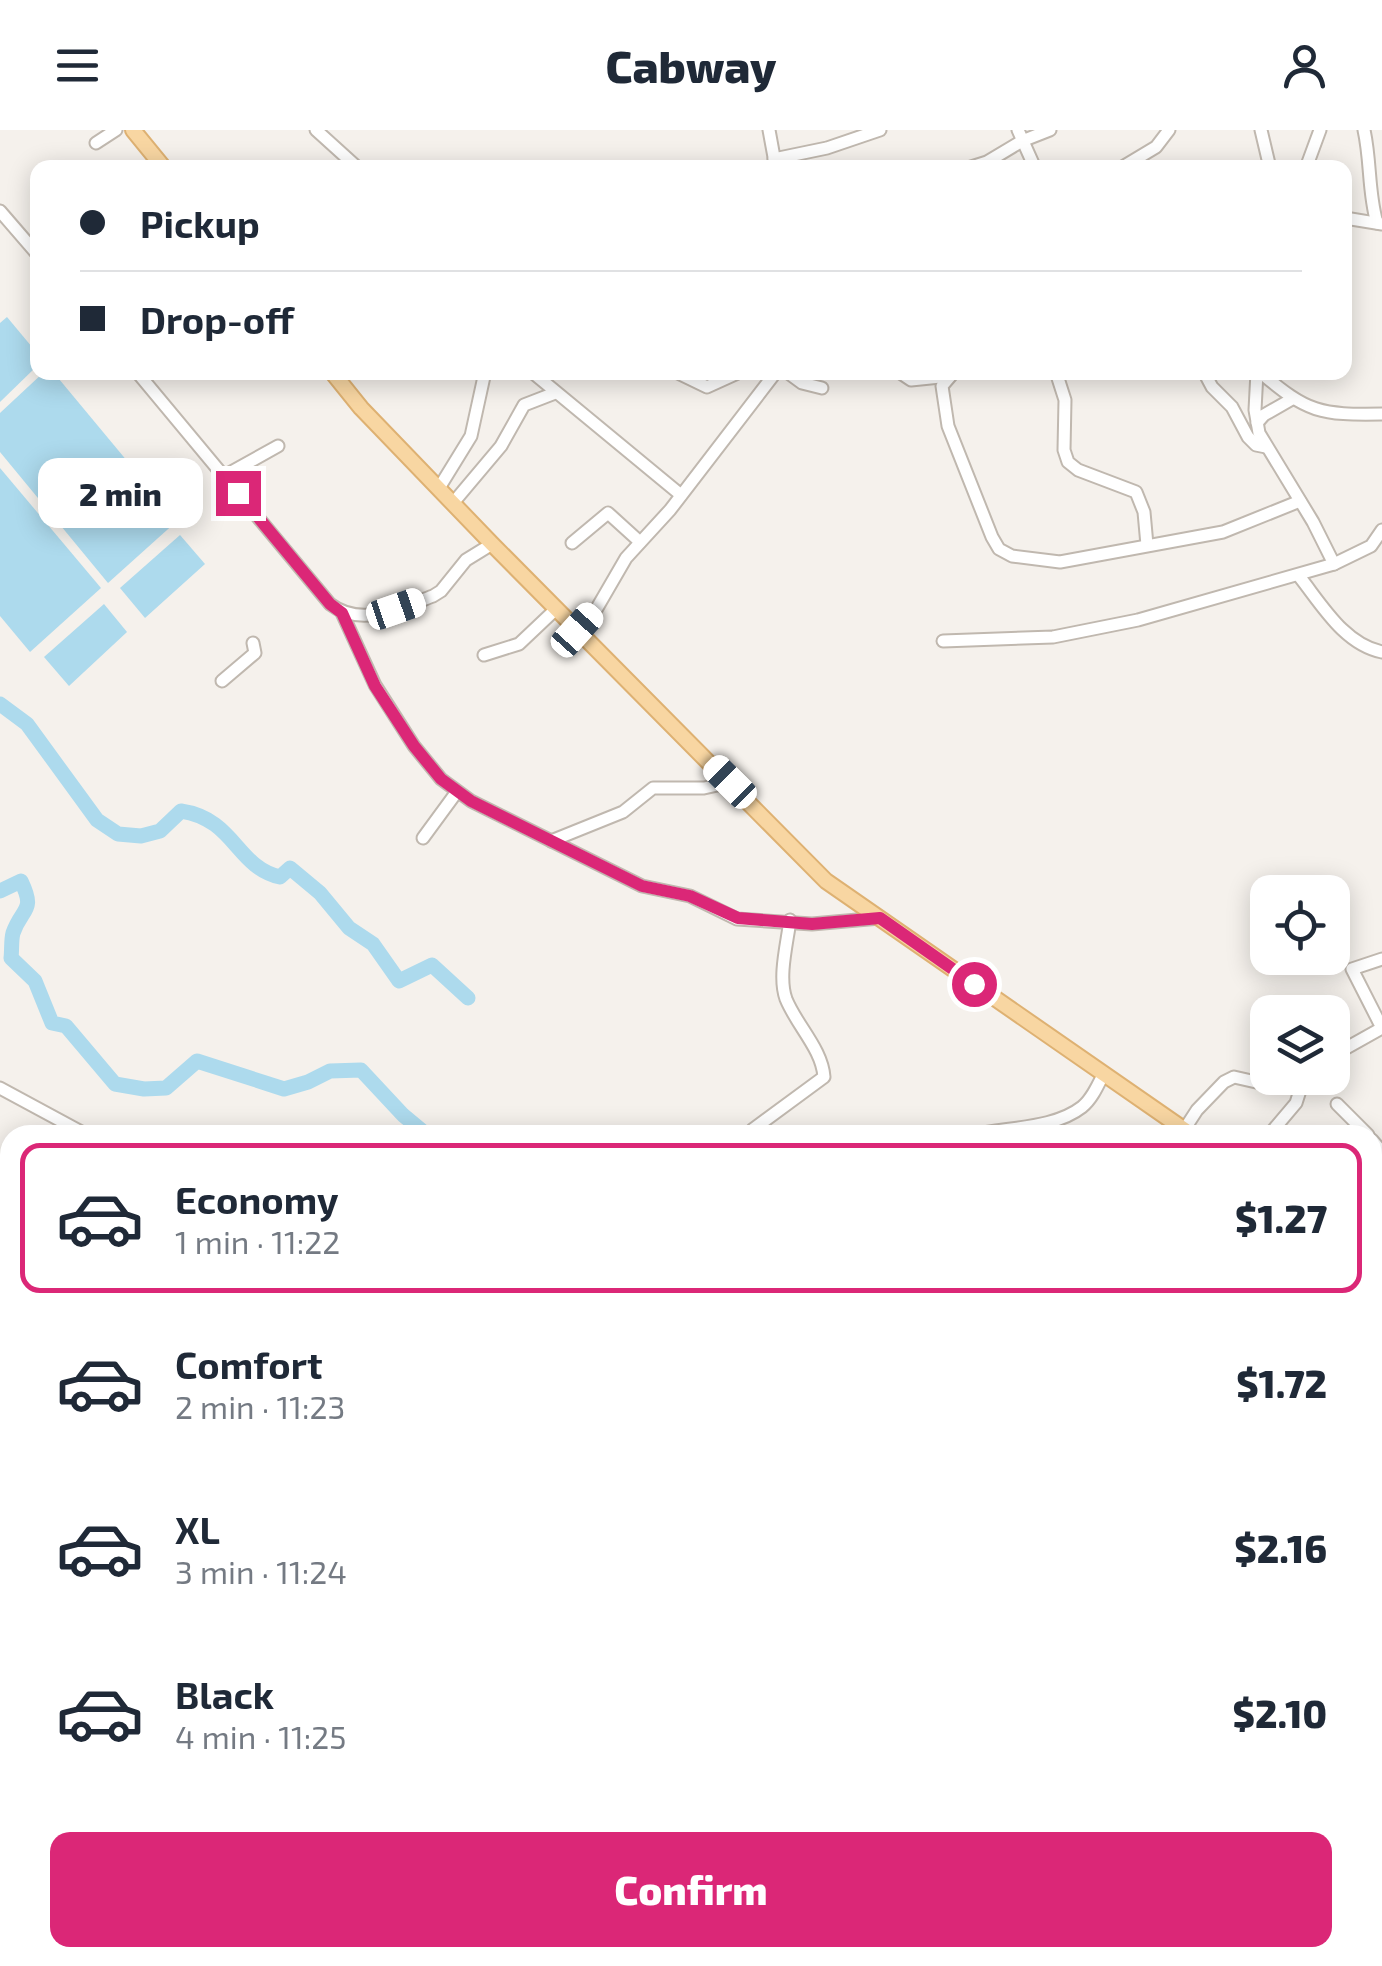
<!DOCTYPE html>
<html lang="en">
<head>
<meta charset="utf-8">
<style>
  body { margin:0; font-family:"Exo 2",sans-serif; background:#f2f2f3; color:#1f2937; height:100vh; display:flex; flex-direction:column; font-size:38px; white-space:nowrap }
  * { box-sizing:border-box; margin:0 }
  p { font-size:32px; color:#747a83 }
  .icon { flex:none; width:55px; height:55px; fill:none; stroke:currentColor; stroke-width:2; stroke-linecap:round; stroke-linejoin:round }
  .map { position:relative; flex:1; overflow:hidden }
  .sheet { position:absolute; left:0px; top:995px; width:1382px; height:842px; display:flex; flex-direction:column; background:#fff; border-radius:30px 30px 0 0; box-shadow:0 5px 25px #0003 }
  .sheet>* { flex:none }
  .guide { position:absolute; left:30px; top:30px; width:1322px; height:220px; border-radius:20px; box-shadow:0 5px 25px #0003; display:grid; align-content:center; height:220px; padding:0 50px; background:#fff }
  .buttons { position:absolute; left:1250px; top:745px; display:grid; gap:20px }
  .buttons a { display:grid; place-items:center; width:100px; height:100px; border-radius:20px; background:#fff; box-shadow:0 5px 25px #0003; font-size:50px }
  .end { position:absolute; width:45px; height:45px; margin:-22px; border:12px solid #db2777; background:#fff; box-shadow:0 0 0 5px #fff }
  .from { border-radius:50% }
  .bubble { position:absolute; height:70px; border-radius:20px; background:#fff; box-shadow:0 5px 25px #0003; font-size:32px; font-weight:800; line-height:70px; text-align:center }
  .car { position:absolute; width:30px; height:60px; margin:-30px -15px; border-radius:12px; box-shadow:0 0 8px 2px #0007; background:linear-gradient(#fff 24%,#345 0 40%,#fff 0 76%,#345 0 86%,#fff 0) }
  .guide b { display:flex; align-items:center; gap:35px; height:95px; font-size:38px }
  .guide b+b { border-top:2px solid #e0e1e3 }
  .guide i { width:25px; height:25px; background:#1f2937 }
  ul { padding:18px 0 0; list-style:none }
  li { display:flex; align-items:center; gap:30px; height:150px; margin:0 20px 15px; padding:0 30px; border:5px solid transparent; border-radius:20px }
  li div { flex:1 }
  li b { display:block; font-size:38px }
  li em { font-style:normal; font-weight:800 }
  li.selected { border-color:#db2777 }
  li>.icon { width:90px; height:90px; stroke-width:1.5 }
  .button { display:flex; gap:20px; margin-top:auto; padding:20px 50px }
  .button a { flex:1; height:115px; border-radius:20px; background:#db2777; color:#fff; font-size:40px; font-weight:800; line-height:115px; text-align:center }
  header { display:flex; justify-content:space-between; align-items:center; height:130px; padding:0 50px; background:#fff; font-size:45px; font-weight:800 }
  .map>svg:first-child { display:block }
  .green { fill:#d7e6b8 }
  .water { fill:#addaed }
  .lines { fill:none; stroke-linecap:round; stroke-linejoin:round }
  .river { stroke:#addaed; stroke-width:15 }
  .minor-casing { stroke:#c0b8af; stroke-width:15 }
  .major-casing { stroke:#deb172; stroke-width:18 }
  .minor { stroke:#fff; stroke-width:11 }
  .major { stroke:#f8d6a2; stroke-width:14 }
  .route { stroke:#db2777; stroke-width:12 }
</style>
</head>
<body>
<header><svg class="icon" aria-label="menu" viewBox="0 0 24 24"><path d="M4 6h16M4 12h16M4 18h16"/></svg>Cabway<svg class="icon" aria-label="person" viewBox="0 0 24 24"><circle cx="12" cy="8" r="4"/><path d="M4 21q1-7 8-7t8 7"/></svg></header>
<div class="map">
<svg width="1382" height="1836" viewBox="0 0 1382 1836">
  <rect width="100%" height="100%" fill="#f5f1ec"/>
  <polygon class="green" points="892,1828 1219,1828 1233,1836 899,1836"/>
  <g class="water">
    <polygon points="7,187 37,223 37,236 0,272 0,193"/>
    <polygon points="44,242 54,243 177,391 108,453 0,322 0,283"/>
    <polygon points="0,338 101,458 30,522 0,486"/>
    <polygon points="180,405 205,434 145,488 120,458"/>
    <polygon points="104,474 127,502 69,556 44,527"/>
  </g>
  <g class="lines">
    <g class="river">
      <path d="M0,574l27,20 70,96 21,14 23,2 19,-5 21,-20c54,8 55,56 99,66l10,-9 30,25 29,35 24,16 26,37 33,-16 36,33"/>
      <path d="M0,761l21,-10c15,31 1,26 -8,52 -2,7 -1,18 -2,25l24,23 17,42 14,3 49,58 29,5 22,-1 31,-27 87,28 24,-7 22,-11 31,-1 42,45 24,20"/>
      <polyline points="1036,1828 1039,1836"/>
    </g>
    <defs>
      <g id="minor">
        <polyline points="316,0 358,38"/>
        <polyline points="769,0 776,38"/>
        <polyline points="1018,0 1035,38"/>
        <polyline points="1261,0 1270,38"/>
        <path d="M1364,0c7,31 4,63 13,93"/>
        <polyline points="96,13 116,0"/>
        <polyline points="774,29 827,18 880,0"/>
        <polyline points="968,38 987,32 1022,11 1050,0"/>
        <polyline points="1121,38 1156,17 1169,0"/>
        <polyline points="1306,38 1320,0"/>
        <polyline points="0,81 38,125"/>
        <polyline points="1345,88 1382,94"/>
        <path d="M137,242l193,232c31,24 70,4 103,-8l8,-5 25,-31 26,-16"/>
        <polyline points="532,242 681,365"/>
        <polyline points="676,242 707,257 740,242"/>
        <polyline points="787,242 802,253 822,258"/>
        <polyline points="899,242 911,250 950,246"/>
        <polyline points="954,242 942,256 948,296 992,407 999,419 1012,426 1060,432 1223,402 1300,371"/>
        <polyline points="1056,242 1065,270 1064,320 1068,332 1078,340 1136,362 1144,382 1147,415"/>
        <polyline points="1204,242 1212,257 1232,277 1248,307 1256,315 1266,317"/>
        <polyline points="1257,242 1255,280 1259,303 1313,392 1334,434"/>
        <path d="M1260,242c48,41 60,43 122,42"/>
        <polyline points="1257,293 1264,285 1292,269"/>
        <polyline points="224,346 278,316"/>
        <polyline points="439,358 471,306 485,242"/>
        <polyline points="453,373 501,316 524,275 555,263"/>
        <polyline points="572,413 608,383 640,412"/>
        <path d="M1299,446c23,29 45,68 83,76"/>
        <polyline points="342,483 375,555 414,616 441,649 471,671 642,756 690,766 737,789 812,794 880,788"/>
        <polyline points="577,499 597,478 626,428 670,380 776,242"/>
        <polyline points="943,511 1053,507 1138,490 1334,434 1371,416 1382,400"/>
        <polyline points="484,525 519,514 556,479"/>
        <polyline points="222,551 255,523 253,513"/>
        <polyline points="423,708 456,663"/>
        <polyline points="551,711 623,682 653,658 704,658 731,652"/>
        <polyline points="1332,926 1382,898 1352,839 1382,829"/>
        <polyline points="0,958 87,1005"/>
        <polyline points="1337,974 1368,1005"/>
        <polyline points="1184,1000 1197,980 1224,952 1234,947 1256,952 1289,948"/>
        <path d="M756,1005l-4,-5 72,-53c-2,-28 -27,-51 -38,-78 -8,-22 1,-55 4,-79"/>
        <path d="M973,1005c34,-8 81,-6 109,-28 10,-8 16,-22 22,-34"/>
        <polyline points="1269,1005 1296,973 1304,948"/>
        <polyline points="1372,1010 1382,1022"/>
        <polyline points="0,1149 10,1149"/>
        <polyline points="0,1175 10,1201"/>
        <polyline points="0,1466 10,1464"/>
        <polyline points="0,1605 10,1614"/>
        <polyline points="1372,1619 1382,1620"/>
        <polyline points="0,1725 10,1731"/>
        <polyline points="0,1822 10,1813"/>
        <polyline points="112,1828 118,1836"/>
        <polyline points="281,1828 286,1836"/>
        <polyline points="375,1828 380,1836"/>
        <polyline points="489,1828 493,1836"/>
        <polyline points="586,1828 590,1836"/>
        <polyline points="741,1828 746,1836"/>
        <polyline points="1102,1828 1103,1836"/>
        <polyline points="468,1836 479,1828"/>
      </g>
      <g id="major">
        <polyline points="133,0 164,38"/>
        <polyline points="332,242 361,278 492,414 826,751 1192,1005"/>
        <polyline points="1372,1153 1382,1162"/>
      </g>
    </defs>
    <use href="#minor" class="minor-casing"/>
    <use href="#major" class="major-casing"/>
    <use href="#minor" class="minor"/>
    <use href="#major" class="major"/>
  </g>
  <g class="lines">
    <polyline class="route" points="238,363 330,474 342,483 375,556 414,616 441,649 471,671 642,756 690,766 738,788 812,794 880,788 974,854"/>
  </g>
</svg>
<div class="buttons">
<a><svg class="icon" aria-label="locate" viewBox="0 0 24 24"><circle cx="12" cy="12" r="6"/><path d="M12 2v4M12 18v4M2 12h4M18 12h4"/></svg></a>
<a><svg class="icon" aria-label="layers" viewBox="0 0 24 24"><path d="M12 4l9 5-9 5-9-5zM3 14l9 5 9-5"/></svg></a>
</div>
<i class="end from" style="left:974px;top:854px"></i>
<i class="end" style="left:238px;top:363px"></i>
<div class="bubble" style="left:38px;top:328px;width:165px">2 min</div>
<i class="car" style="left:396px;top:479px;rotate:71deg"></i>
<i class="car" style="left:577px;top:500px;rotate:42deg"></i>
<i class="car" style="left:730px;top:652px;rotate:315deg"></i>
<div class="guide">
<b><i class="from"></i>Pickup</b>
<b><i></i>Drop-off</b>
</div>
<section class="sheet">
<ul>
<li class="selected"><svg class="icon" aria-label="car" viewBox="0 0 24 24"><path d="M5 17H2v-5l4-1 3-4h7l3 4 3 1v5h-3M9 17h6M6 11h13"/><circle cx="7" cy="17" r="2"/><circle cx="17" cy="17" r="2"/></svg><div><b>Economy</b><p>1 min · 11:22</p></div><em>$1.27</em></li>
<li><svg class="icon" aria-label="car" viewBox="0 0 24 24"><path d="M5 17H2v-5l4-1 3-4h7l3 4 3 1v5h-3M9 17h6M6 11h13"/><circle cx="7" cy="17" r="2"/><circle cx="17" cy="17" r="2"/></svg><div><b>Comfort</b><p>2 min · 11:23</p></div><em>$1.72</em></li>
<li><svg class="icon" aria-label="car" viewBox="0 0 24 24"><path d="M5 17H2v-5l4-1 3-4h7l3 4 3 1v5h-3M9 17h6M6 11h13"/><circle cx="7" cy="17" r="2"/><circle cx="17" cy="17" r="2"/></svg><div><b>XL</b><p>3 min · 11:24</p></div><em>$2.16</em></li>
<li><svg class="icon" aria-label="car" viewBox="0 0 24 24"><path d="M5 17H2v-5l4-1 3-4h7l3 4 3 1v5h-3M9 17h6M6 11h13"/><circle cx="7" cy="17" r="2"/><circle cx="17" cy="17" r="2"/></svg><div><b>Black</b><p>4 min · 11:25</p></div><em>$2.10</em></li>
</ul>
<div class="button"><a>Confirm</a></div>
</section>
</div>
</body>
</html>
